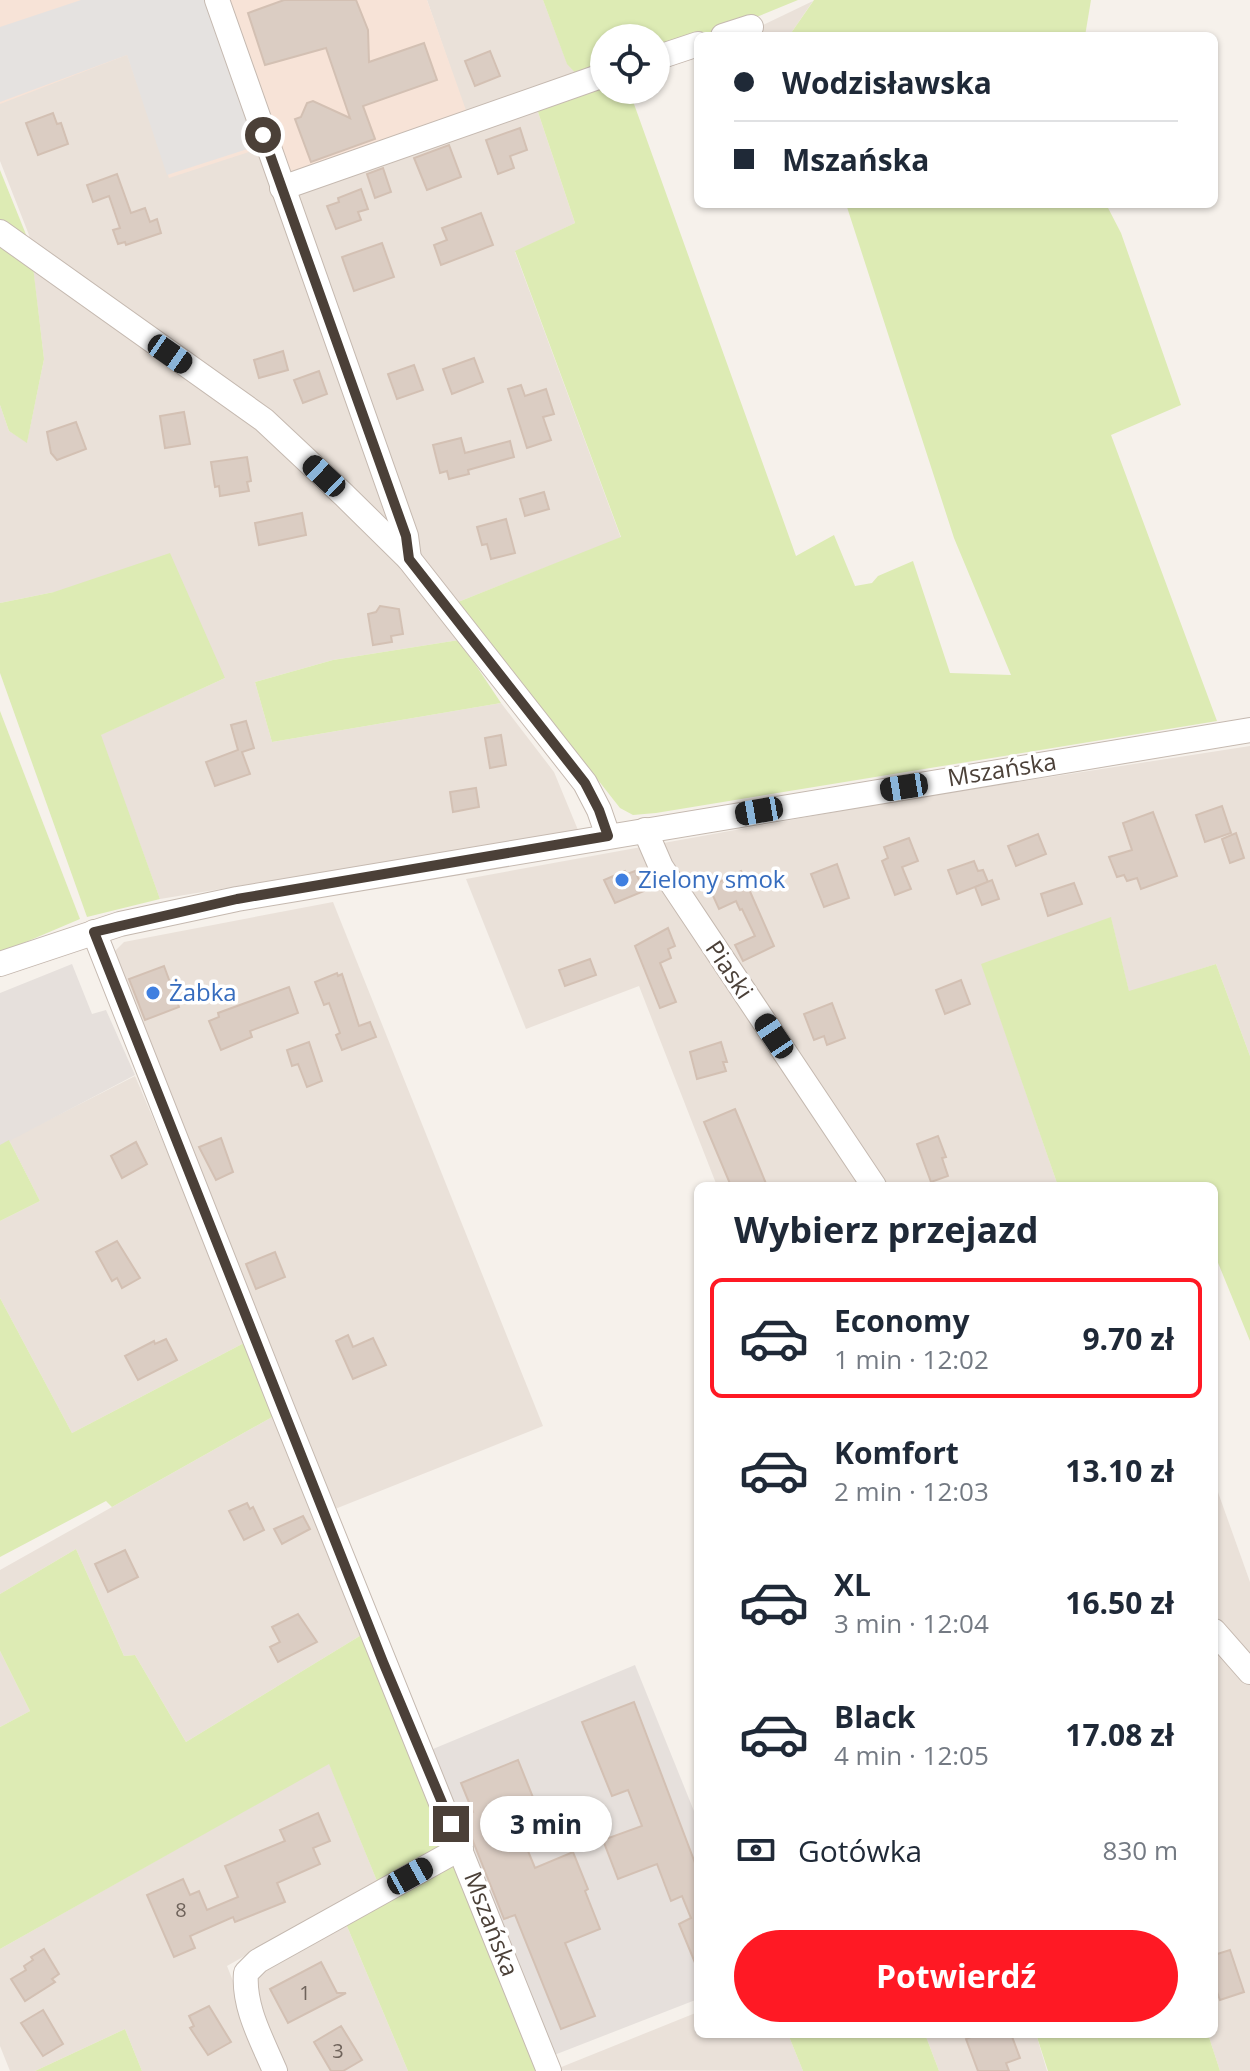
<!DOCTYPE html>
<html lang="pl">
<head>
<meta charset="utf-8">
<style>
  body { margin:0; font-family:"Open Sans",sans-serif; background:#f2f2f3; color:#1f2937; height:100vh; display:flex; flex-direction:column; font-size:30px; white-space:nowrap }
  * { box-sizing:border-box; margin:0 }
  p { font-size:26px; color:#747a83 }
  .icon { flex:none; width:44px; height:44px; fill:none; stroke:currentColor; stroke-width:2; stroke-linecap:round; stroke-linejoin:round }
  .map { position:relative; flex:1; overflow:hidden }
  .side { position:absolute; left:694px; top:1182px; width:524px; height:856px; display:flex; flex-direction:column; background:#fff; border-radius:12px; box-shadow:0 2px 6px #0004 }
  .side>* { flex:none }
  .guide { position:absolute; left:694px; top:32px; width:524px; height:176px; border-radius:12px; box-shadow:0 2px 6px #0004; display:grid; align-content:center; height:176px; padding:0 40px; background:#fff }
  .fabs { position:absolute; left:590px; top:24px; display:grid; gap:16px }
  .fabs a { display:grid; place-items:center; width:80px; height:80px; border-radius:50%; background:#fff; box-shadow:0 2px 6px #0004; font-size:40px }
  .end { position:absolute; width:36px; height:36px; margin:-18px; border:10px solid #4b4038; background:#fff; box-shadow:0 0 0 4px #fff }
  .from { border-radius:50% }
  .bubble { position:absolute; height:56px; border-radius:28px; background:#fff; box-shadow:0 2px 6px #0004; font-size:26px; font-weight:700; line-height:56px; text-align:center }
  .car { position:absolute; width:24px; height:48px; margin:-24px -12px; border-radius:10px; box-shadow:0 0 6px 2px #0007; background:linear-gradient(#222 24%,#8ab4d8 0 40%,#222 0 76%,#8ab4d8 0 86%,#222 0) }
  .guide b { display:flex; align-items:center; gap:28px; height:76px; font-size:30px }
  .guide b+b { border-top:2px solid #e0e1e3 }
  .guide i { width:20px; height:20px; background:#1f2937 }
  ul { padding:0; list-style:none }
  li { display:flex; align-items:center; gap:24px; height:120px; margin:0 16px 12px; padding:0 24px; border:4px solid transparent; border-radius:12px }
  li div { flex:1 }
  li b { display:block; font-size:30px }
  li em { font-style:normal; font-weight:700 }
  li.selected { border-color:#ff1924 }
  li>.icon { width:72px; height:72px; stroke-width:1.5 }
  h2 { padding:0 40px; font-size:36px; line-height:96px }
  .pay { display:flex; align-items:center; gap:20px; height:88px; padding:0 40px; font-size:30px }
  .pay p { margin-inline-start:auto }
  .primary-button { display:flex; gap:16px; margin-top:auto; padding:16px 40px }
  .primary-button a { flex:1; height:92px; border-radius:48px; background:#ff1924; color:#fff; font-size:32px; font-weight:700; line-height:92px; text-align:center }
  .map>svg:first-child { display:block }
  .residential { fill:#eae1d9 }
  .commercial { fill:#f7e3d7 }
  .industrial { fill:#e6e0dc }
  .green { fill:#ddebb4 }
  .parking { fill:#e5e2e0 }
  .building { fill:#dbcdc3; stroke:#d3c0b3; stroke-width:2 }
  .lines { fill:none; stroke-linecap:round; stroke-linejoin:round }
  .minor-casing { stroke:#c5b9b0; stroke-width:26 }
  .minor { stroke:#fff; stroke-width:24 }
  .route { stroke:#4b4038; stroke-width:10 }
  .shop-dot { fill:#3f7fe0; stroke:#fff; stroke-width:3 }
  .labels { text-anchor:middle; stroke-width:7; stroke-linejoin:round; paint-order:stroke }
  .number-label { font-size:20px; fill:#6f635b }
  .street-label { font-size:24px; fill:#4b4038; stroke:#fff }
  .shop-label { font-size:24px; fill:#366cbe; stroke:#fff; text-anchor:start }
</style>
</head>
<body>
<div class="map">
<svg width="1250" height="2071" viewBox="0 0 1250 2071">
  <rect width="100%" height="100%" fill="#f6f1eb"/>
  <g class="residential">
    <polygon points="427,0 543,0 567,63 587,87 536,106 575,223 515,252 621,538 435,611 459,640 333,660 255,682 272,742 501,703 554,772 578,830 160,899 100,735 225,678 54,592 0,603 0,405 9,431 27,442 44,359 29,235 0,161 0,99 129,52 257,146 466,113"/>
    <polygon points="813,1 789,36 740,36"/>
    <polygon points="1250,746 1250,1056 1216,964 1129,992 1111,918 982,965 1058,1186 717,1186 639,986 526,1029 466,879 895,801"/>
    <polygon points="333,902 543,1426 330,1511 111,955 124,942"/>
    <polygon points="135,1076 218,1271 244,1343 72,1433 0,1298 0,1221 40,1201 9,1140"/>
    <polygon points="274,1416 363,1634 186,1742 135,1655 124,1656 76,1549 0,1594 0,1570"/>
    <polygon points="1214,1481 1250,1582 1250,2071 1220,2071 1208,2034 1214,2034"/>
    <polygon points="0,1651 30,1711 0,1727"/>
    <polygon points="329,1763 377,1881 227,1966 269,2071 142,2071 125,2029 35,2071 10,2071 0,2046 0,1949"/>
    <polygon points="344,1919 408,2071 283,2071 253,1996 256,1977"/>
    <polygon points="698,2012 698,2034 788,2034 803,2071 554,2070"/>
    <polygon points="925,2034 1036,2034 1047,2071 939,2071"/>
  </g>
  <polygon class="commercial" points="0,0 427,0 467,113 292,176 255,150 169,178 127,55 0,104"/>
  <g class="industrial">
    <polygon points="72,964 92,1014 106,1010 135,1075 0,1146 0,993"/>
    <polygon points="635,1665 698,1821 698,1999 544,2059 421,1754"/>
  </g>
  <g class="green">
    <polygon points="543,0 798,0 754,18 656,51 656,38 604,38 604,68 579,77 567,64"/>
    <polygon points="814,0 1091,0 1085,36 789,36"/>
    <polygon points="604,85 604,90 629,90 796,556 834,535 855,586 872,583 878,576 913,561 950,673 1011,675 954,538 846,204 1106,204 1121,233 1181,405 1111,435 1217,721 656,813 633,815 620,808 458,602 621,537 515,251 575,223 536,106"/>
    <polygon points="0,170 25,232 28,240 0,220"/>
    <polygon points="0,242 33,266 44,359 27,443 9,431 0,405"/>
    <polygon points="170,553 225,678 101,735 160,899 87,917 0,673 0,603 54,592"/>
    <polygon points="459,640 501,703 272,742 255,682 333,660"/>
    <polygon points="0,711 80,919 0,953"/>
    <polygon points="1111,917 1129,991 1216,964 1250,1056 1250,1341 1214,1253 1214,1186 1058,1186 981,964"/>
    <polygon points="9,1140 40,1201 0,1221 0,1145"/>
    <polygon points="0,1298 72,1433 244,1343 274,1416 112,1507 106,1501 0,1557"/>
    <polygon points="76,1549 124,1656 135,1655 186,1742 363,1634 448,1842 377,1881 329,1764 0,1949 0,1727 30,1711 0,1651 0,1594"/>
    <polygon points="457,1857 541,2071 408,2071 344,1919"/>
    <polygon points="125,2029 142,2071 35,2071"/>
    <polygon points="788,2034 925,2034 939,2071 803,2071"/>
    <polygon points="1036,2034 1208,2034 1220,2071 1048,2071"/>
  </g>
  <polygon class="parking" points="81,0 206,0 257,146 167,175 127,55 0,102 0,27"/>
  <g class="building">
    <polygon points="284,0 356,0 368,30 369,62 424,43 437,80 363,106 375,139 311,162 295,119 301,117 307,103 313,101 350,118 326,48 265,65 248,13"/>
    <polygon points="490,51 500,76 475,86 465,61"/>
    <polygon points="53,113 57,124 61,123 68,144 38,155 26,123"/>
    <polygon points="520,128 527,150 510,156 514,168 498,174 486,140"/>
    <polygon points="449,145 461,177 427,190 414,158"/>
    <polygon points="383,168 391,192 375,198 367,174"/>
    <polygon points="117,174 131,213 145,208 150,222 157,219 161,233 126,245 125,242 118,244 113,230 120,228 109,196 93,202 87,185"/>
    <polygon points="361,189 368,209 358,212 361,220 336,229 327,206 339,202 338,198"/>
    <polygon points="481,213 493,245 441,265 434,245 447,240 442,228"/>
    <polygon points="382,243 394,277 354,291 342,257"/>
    <polygon points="283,351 288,370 259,378 254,360"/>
    <polygon points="474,358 483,382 452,394 443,369"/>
    <polygon points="414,365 423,390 397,399 388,374"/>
    <polygon points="319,371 327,394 303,403 294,380"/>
    <polygon points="521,385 525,396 546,389 554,414 543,417 551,440 527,448 508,389"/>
    <polygon points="184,412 190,444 165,448 160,416"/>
    <polygon points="76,422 86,449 57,460 51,453 47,432"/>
    <polygon points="461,438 465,453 510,441 514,457 468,470 469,474 449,479 447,471 440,473 433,445"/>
    <polygon points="247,457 251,481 247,482 249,491 220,496 219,486 215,487 211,462"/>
    <polygon points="544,492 549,509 525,516 520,499"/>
    <polygon points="302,513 306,535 259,545 255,523"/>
    <polygon points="506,519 515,553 491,559 487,544 482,545 477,527"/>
    <polygon points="380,606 399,609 403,634 391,636 392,642 373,645 368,614 376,612"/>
    <polygon points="246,721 254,748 242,752 250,774 215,786 206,762 238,750 231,725"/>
    <polygon points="501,735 506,765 490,768 485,738"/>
    <polygon points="476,788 479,807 453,812 450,792"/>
    <polygon points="1222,806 1231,833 1205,842 1196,815"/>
    <polygon points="1153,812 1177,876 1141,889 1137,878 1127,881 1124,875 1117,877 1109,857 1132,850 1123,823"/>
    <polygon points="1236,833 1244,858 1230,863 1222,839"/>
    <polygon points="1038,834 1046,854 1016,866 1008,846"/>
    <polygon points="909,838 918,861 902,867 911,889 895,895 882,861 888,858 884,847"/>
    <polygon points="974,861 978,871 983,870 988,882 957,894 948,870"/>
    <polygon points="837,864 849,898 824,907 811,874"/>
    <polygon points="625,871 627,874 635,871 644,891 615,903 604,880"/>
    <polygon points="741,871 774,946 743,961 735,945 755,936 742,909 740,910 736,901 719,909 709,887"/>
    <polygon points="992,880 999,899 982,905 975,887"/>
    <polygon points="1074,883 1082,904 1048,916 1041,894"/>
    <polygon points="668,928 675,946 668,949 671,958 660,963 676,1002 660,1008 635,946"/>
    <polygon points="590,959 596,975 565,986 559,970"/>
    <polygon points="164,966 179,1007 145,1020 129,979"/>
    <polygon points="337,973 338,976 342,974 359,1026 370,1022 376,1037 342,1050 336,1035 340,1033 329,1003 324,1005 315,982"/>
    <polygon points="961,980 970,1004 945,1014 936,990"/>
    <polygon points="289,987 298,1013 250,1031 252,1037 221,1050 209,1021 219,1017 218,1013"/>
    <polygon points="832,1003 845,1038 827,1045 824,1036 814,1040 804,1014"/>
    <polygon points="309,1042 322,1081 307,1087 298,1064 292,1066 287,1050"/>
    <polygon points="721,1042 727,1062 723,1062 726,1071 697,1079 690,1052"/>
    <polygon points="735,1109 748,1140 767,1186 731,1186 704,1122"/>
    <polygon points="938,1136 946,1157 942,1158 948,1176 931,1182 917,1144"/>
    <polygon points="221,1138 233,1172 216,1180 199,1147"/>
    <polygon points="136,1142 147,1164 122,1178 111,1156"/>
    <polygon points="117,1241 140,1278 122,1288 117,1278 112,1281 96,1252"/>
    <polygon points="275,1252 285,1277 256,1289 246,1264"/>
    <polygon points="348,1335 353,1347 373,1338 386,1365 353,1379 336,1341"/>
    <polygon points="166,1339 177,1360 138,1380 125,1356 154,1341 155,1344"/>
    <polygon points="247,1503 250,1509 253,1507 264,1530 244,1540 229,1511"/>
    <polygon points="303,1516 310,1529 282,1544 274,1529"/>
    <polygon points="125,1550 138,1577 108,1592 95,1564"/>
    <polygon points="298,1614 317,1642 278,1662 270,1647 280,1642 272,1627"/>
    <polygon points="634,1702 698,1871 698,1970 679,1924 691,1918 682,1896 671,1901 657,1864 618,1879 603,1840 642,1826 628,1790 612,1796 582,1722"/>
    <polygon points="518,1760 546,1830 523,1839 535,1868 573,1852 588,1889 585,1891 600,1929 565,1943 595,2016 561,2029 515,1915 504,1919 463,1816 473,1812 461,1783"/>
    <polygon points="318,1813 330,1841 313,1848 320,1864 277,1883 285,1902 235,1922 233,1917 190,1936 195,1948 174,1957 147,1895 183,1879 190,1895 199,1891 207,1910 238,1897 225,1866 285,1841 280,1830"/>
    <polygon points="44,1949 59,1974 52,1979 55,1982 25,2001 11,1979 26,1970 24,1966 33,1960 31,1957"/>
    <polygon points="1230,1950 1244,1992 1220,2000 1214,1984 1214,1955"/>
    <polygon points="321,1962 337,1993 346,1993 288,2023 270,1989"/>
    <polygon points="209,2006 231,2042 208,2055 190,2028 194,2026 189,2016"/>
    <polygon points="43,2010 63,2044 43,2056 21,2023"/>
    <polygon points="341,2026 362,2060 343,2071 331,2071 314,2042"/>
    <polygon points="978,2034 1011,2034 1020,2058 1006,2063 1009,2071 978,2071 966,2039"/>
  </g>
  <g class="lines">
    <defs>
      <g id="minor">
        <polyline points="217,0 406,536 409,559"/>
        <polyline points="723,36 751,27"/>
        <polyline points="656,58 698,44"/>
        <polyline points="282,188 604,75"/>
        <polyline points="0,232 264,420 344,495 409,559 585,783 599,810 608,836"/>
        <polyline points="645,830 661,867 874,1186"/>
        <polyline points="94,932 282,1408 549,2071"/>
        <polyline points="0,964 120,924 237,899 1250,730"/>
        <polyline points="1214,1631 1250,1672"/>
        <path d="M275,2071c-13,-31 -32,-64 -29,-98l12,-12 203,-113"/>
      </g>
    </defs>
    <use href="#minor" class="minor-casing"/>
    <use href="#minor" class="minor"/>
  </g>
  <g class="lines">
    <polyline class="route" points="263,135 406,536 409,559 585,783 599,810 608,836 237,899 94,932 383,1662 451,1824"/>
  </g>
  <g class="shop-dot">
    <circle cx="622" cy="880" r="8"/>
    <circle cx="153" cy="993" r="8"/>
  </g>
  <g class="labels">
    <g class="number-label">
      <text x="181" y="1917">8</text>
      <text x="305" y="2000">1</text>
      <text x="338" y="2058">3</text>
    </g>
    <g class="street-label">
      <text transform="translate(1002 770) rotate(-9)" y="8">Mszańska</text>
      <text transform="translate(729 970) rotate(56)" y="8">Piaski</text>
      <text transform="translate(491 1924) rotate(69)" y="8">Mszańska</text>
    </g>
    <g class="shop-label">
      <text x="638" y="888">Zielony smok</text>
      <text x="169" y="1001">Żabka</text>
    </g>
  </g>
</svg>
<div class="fabs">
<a><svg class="icon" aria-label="locate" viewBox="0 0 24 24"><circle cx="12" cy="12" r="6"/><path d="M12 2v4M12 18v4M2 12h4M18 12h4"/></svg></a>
</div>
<i class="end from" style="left:263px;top:135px"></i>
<i class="end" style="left:451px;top:1824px"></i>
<div class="bubble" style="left:480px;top:1796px;width:132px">3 min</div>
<i class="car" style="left:170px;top:354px;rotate:125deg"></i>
<i class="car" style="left:324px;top:476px;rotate:313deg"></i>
<i class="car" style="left:904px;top:787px;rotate:261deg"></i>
<i class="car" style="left:759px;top:811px;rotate:260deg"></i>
<i class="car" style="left:774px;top:1036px;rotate:326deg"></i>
<i class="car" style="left:410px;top:1876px;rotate:61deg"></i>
<div class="guide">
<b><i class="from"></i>Wodzisławska</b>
<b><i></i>Mszańska</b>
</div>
<section class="side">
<h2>Wybierz przejazd</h2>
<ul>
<li class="selected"><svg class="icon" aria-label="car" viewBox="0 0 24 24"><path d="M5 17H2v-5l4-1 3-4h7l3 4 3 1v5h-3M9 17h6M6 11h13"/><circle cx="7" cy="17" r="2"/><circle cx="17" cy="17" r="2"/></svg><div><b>Economy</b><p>1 min · 12:02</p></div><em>9.70 zł</em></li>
<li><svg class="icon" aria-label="car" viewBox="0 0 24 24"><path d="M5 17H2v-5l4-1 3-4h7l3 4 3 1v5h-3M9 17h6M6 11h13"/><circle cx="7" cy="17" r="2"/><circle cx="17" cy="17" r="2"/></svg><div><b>Komfort</b><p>2 min · 12:03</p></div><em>13.10 zł</em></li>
<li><svg class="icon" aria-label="car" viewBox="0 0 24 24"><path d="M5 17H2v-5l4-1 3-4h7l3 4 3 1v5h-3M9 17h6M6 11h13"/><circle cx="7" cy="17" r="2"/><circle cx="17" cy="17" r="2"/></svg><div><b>XL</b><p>3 min · 12:04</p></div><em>16.50 zł</em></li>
<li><svg class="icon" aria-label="car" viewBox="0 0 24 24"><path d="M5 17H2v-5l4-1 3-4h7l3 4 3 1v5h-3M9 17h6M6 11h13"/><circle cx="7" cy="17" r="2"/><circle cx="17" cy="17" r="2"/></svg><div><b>Black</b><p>4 min · 12:05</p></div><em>17.08 zł</em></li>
</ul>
<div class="pay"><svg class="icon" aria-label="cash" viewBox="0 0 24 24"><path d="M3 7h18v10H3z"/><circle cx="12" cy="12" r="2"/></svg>Gotówka<p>830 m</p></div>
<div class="primary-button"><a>Potwierdź</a></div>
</section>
</div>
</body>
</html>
